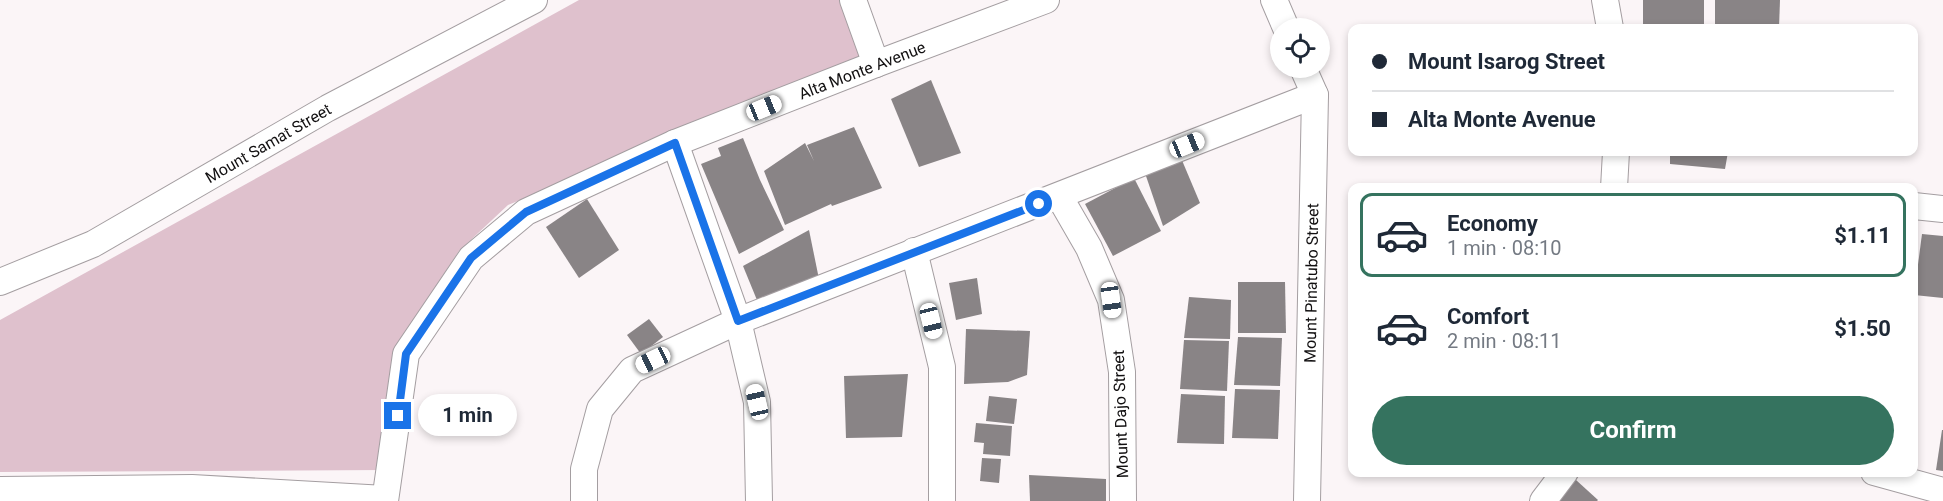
<!DOCTYPE html>
<html lang="en">
<head>
<meta charset="utf-8">
<style>
  body { margin:0; font-family:Roboto,sans-serif; background:#f2f2f3; color:#1f2937; height:100vh; display:flex; flex-direction:column; font-size:22px; white-space:nowrap }
  * { box-sizing:border-box; margin:0 }
  p { font-size:20px; color:#747a83 }
  .icon { flex:none; width:33px; height:33px; fill:none; stroke:currentColor; stroke-width:2; stroke-linecap:round; stroke-linejoin:round }
  .map { position:relative; flex:1; overflow:hidden }
  .side { position:absolute; left:1348px; top:183px; width:570px; height:294px; display:flex; flex-direction:column; background:#fff; border-radius:12px; box-shadow:0 3px 9px #0003 }
  .side>* { flex:none }
  .guide { position:absolute; left:1348px; top:24px; width:570px; height:132px; border-radius:12px; box-shadow:0 3px 9px #0003; display:grid; align-content:center; height:132px; padding:0 24px; background:#fff }
  .fabs { position:absolute; left:1270px; top:18px; display:grid; gap:12px }
  .fabs a { display:grid; place-items:center; width:60px; height:60px; border-radius:50%; background:#fff; box-shadow:0 3px 9px #0003; font-size:30px }
  .end { position:absolute; width:27px; height:27px; margin:-14px; border:8px solid #1a73e8; background:#fff; box-shadow:0 0 0 3px #fff }
  .from { border-radius:50% }
  .bubble { position:absolute; height:42px; border-radius:21px; background:#fff; box-shadow:0 3px 9px #0003; font-size:20px; font-weight:700; line-height:42px; text-align:center }
  .car { position:absolute; width:18px; height:36px; margin:-18px -9px; border-radius:8px; box-shadow:0 0 4px 2px #0007; background:linear-gradient(#fff 24%,#345 0 40%,#fff 0 76%,#345 0 86%,#fff 0) }
  .guide b { display:flex; align-items:center; gap:21px; height:57px; font-size:22px }
  .guide b+b { border-top:2px solid #e0e1e3 }
  .guide i { width:15px; height:15px; background:#1f2937 }
  ul { padding:10px 0 0; list-style:none }
  li { display:flex; align-items:center; gap:18px; height:84px; margin:0 12px 9px; padding:0 12px; border:3px solid transparent; border-radius:12px }
  li div { flex:1 }
  li b { display:block; font-size:22px }
  li em { font-style:normal; font-weight:700 }
  li.active { border-color:#35735f }
  li>.icon { width:54px; height:54px; stroke-width:1.5 }
  .button { display:flex; gap:12px; margin-top:auto; padding:12px 24px }
  .button a { flex:1; height:69px; border-radius:36px; background:#35735f; color:#fff; font-size:24px; font-weight:700; line-height:69px; text-align:center }
  .map>svg:first-child { display:block }
  .green { fill:#dfc1cd }
  .building { fill:#898486 }
  .lines { fill:none; stroke-linecap:round; stroke-linejoin:round }
  .street-casing { stroke:#a49ea1; stroke-width:28 }
  .street { stroke:#fff; stroke-width:26 }
  .route { stroke:#1a73e8; stroke-width:8 }
  .labels { text-anchor:middle; stroke-width:4.5; stroke-linejoin:round; paint-order:stroke }
  .street-label { font-size:16px; fill:#110f10; stroke:#fff }
</style>
</head>
<body>
<div class="map">
<svg width="1943" height="501" viewBox="0 0 1943 501">
  <rect width="100%" height="100%" fill="#fbf5f7"/>
  <polygon class="green" points="579,0 841,0 867,59 508,205 459,251 397,345 385,470 0,472 0,320"/>
  <g class="building">
    <rect x="1643" y="0" width="61" height="28"/>
    <polygon points="1715,0 1780,0 1779,28 1715,28"/>
    <polygon points="931,80 961,153 919,167 891,99"/>
    <polygon points="854,127 882,188 832,206 831,204 785,225 764,171 805,143 814,161 807,145"/>
    <polygon points="743,138 760,180 784,230 739,254 701,164 721,156 718,148"/>
    <polygon points="1665,152 1728,152 1725,169 1670,164 1670,154"/>
    <polygon points="1181,158 1200,203 1163,226 1146,176"/>
    <polygon points="1134,178 1161,231 1113,256 1085,204"/>
    <polygon points="587,199 619,250 579,278 546,227"/>
    <polygon points="809,230 819,279 759,305 743,266"/>
    <polygon points="1922,234 1943,236 1943,298 1914,295"/>
    <polygon points="977,278 982,314 956,320 949,283"/>
    <polygon points="1238,282 1285,282 1286,333 1238,333"/>
    <polygon points="1189,297 1231,300 1230,339 1184,338"/>
    <polygon points="649,319 663,337 641,354 627,335"/>
    <polygon points="966,329 1030,331 1027,375 1008,382 964,384"/>
    <polygon points="1238,337 1282,338 1280,386 1234,385"/>
    <polygon points="1184,340 1229,341 1227,391 1180,389"/>
    <polygon points="908,374 902,437 846,438 844,376"/>
    <polygon points="1235,389 1280,390 1278,439 1232,438"/>
    <polygon points="1181,394 1225,396 1224,444 1177,443"/>
    <polygon points="989,396 1017,399 1014,424 986,421"/>
    <polygon points="976,423 1012,426 1010,456 983,454 984,443 974,442"/>
    <polygon points="1942,430 1943,430 1943,471 1936,470"/>
    <polygon points="982,458 1001,459 999,483 980,481"/>
    <polygon points="1029,475 1106,479 1106,501 1030,501"/>
    <polygon points="1576,480 1598,500 1597,501 1558,501"/>
  </g>
  <g class="lines">
    <defs>
      <g id="street">
        <polyline points="853,0 876,64"/>
        <polyline points="1274,0 1286,28"/>
        <polyline points="1605,0 1610,28"/>
        <polyline points="1303,68 1315,95 1307,501"/>
        <polyline points="675,143 738,321 757,402 759,501"/>
        <polyline points="1614,188 1616,152"/>
        <polyline points="1059,196 1089,248 1111,300 1122,372 1123,501"/>
        <polyline points="1914,206 1943,209"/>
        <polyline points="914,251 942,367 942,501"/>
        <polyline points="0,282 93,244 328,108 534,0"/>
        <polyline points="1874,472 1943,491"/>
        <polyline points="0,490 192,488 385,499"/>
        <polyline points="385,501 406,354 471,258 526,212 675,143 876,64 1046,0"/>
        <polyline points="584,501 584,469 600,409 632,370 738,321 1315,95"/>
        <polyline points="1543,501 1565,472"/>
      </g>
    </defs>
    <use href="#street" class="street-casing"/>
    <use href="#street" class="street"/>
  </g>
  <g class="lines">
    <polyline class="route" points="398,416 406,354 471,258 526,212 675,143 738,321 1039,204"/>
  </g>
  <g class="labels">
    <g class="street-label">
      <text transform="translate(862 70) rotate(-21)" y="6">Alta Monte Avenue</text>
      <text transform="translate(268 143) rotate(-30)" y="6">Mount Samat Street</text>
      <text transform="translate(1311 283) rotate(-89)" y="6">Mount Pinatubo Street</text>
      <text transform="translate(1120 414) rotate(-92)" y="6">Mount Dajo Street</text>
    </g>
  </g>
</svg>
<div class="fabs">
<a><svg class="icon" aria-label="locate" viewBox="0 0 24 24"><circle cx="12" cy="12" r="6"/><path d="M12 2v4M12 18v4M2 12h4M18 12h4"/></svg></a>
</div>
<i class="end from" style="left:1039px;top:204px"></i>
<i class="end" style="left:398px;top:416px"></i>
<div class="bubble" style="left:418px;top:394px;width:99px">1 min</div>
<i class="car" style="left:764px;top:108px;rotate:68deg"></i>
<i class="car" style="left:1187px;top:145px;rotate:68deg"></i>
<i class="car" style="left:1111px;top:300px;rotate:172deg"></i>
<i class="car" style="left:931px;top:321px;rotate:166deg"></i>
<i class="car" style="left:653px;top:360px;rotate:245deg"></i>
<i class="car" style="left:757px;top:402px;rotate:347deg"></i>
<div class="guide">
<b><i class="from"></i>Mount Isarog Street</b>
<b><i></i>Alta Monte Avenue</b>
</div>
<section class="side">
<ul>
<li class="active"><svg class="icon" aria-label="car" viewBox="0 0 24 24"><path d="M5 17H2v-5l4-1 3-4h7l3 4 3 1v5h-3M9 17h6M6 11h13"/><circle cx="7" cy="17" r="2"/><circle cx="17" cy="17" r="2"/></svg><div><b>Economy</b><p>1 min · 08:10</p></div><em>$1.11</em></li>
<li><svg class="icon" aria-label="car" viewBox="0 0 24 24"><path d="M5 17H2v-5l4-1 3-4h7l3 4 3 1v5h-3M9 17h6M6 11h13"/><circle cx="7" cy="17" r="2"/><circle cx="17" cy="17" r="2"/></svg><div><b>Comfort</b><p>2 min · 08:11</p></div><em>$1.50</em></li>
</ul>
<div class="button"><a>Confirm</a></div>
</section>
</div>
</body>
</html>
